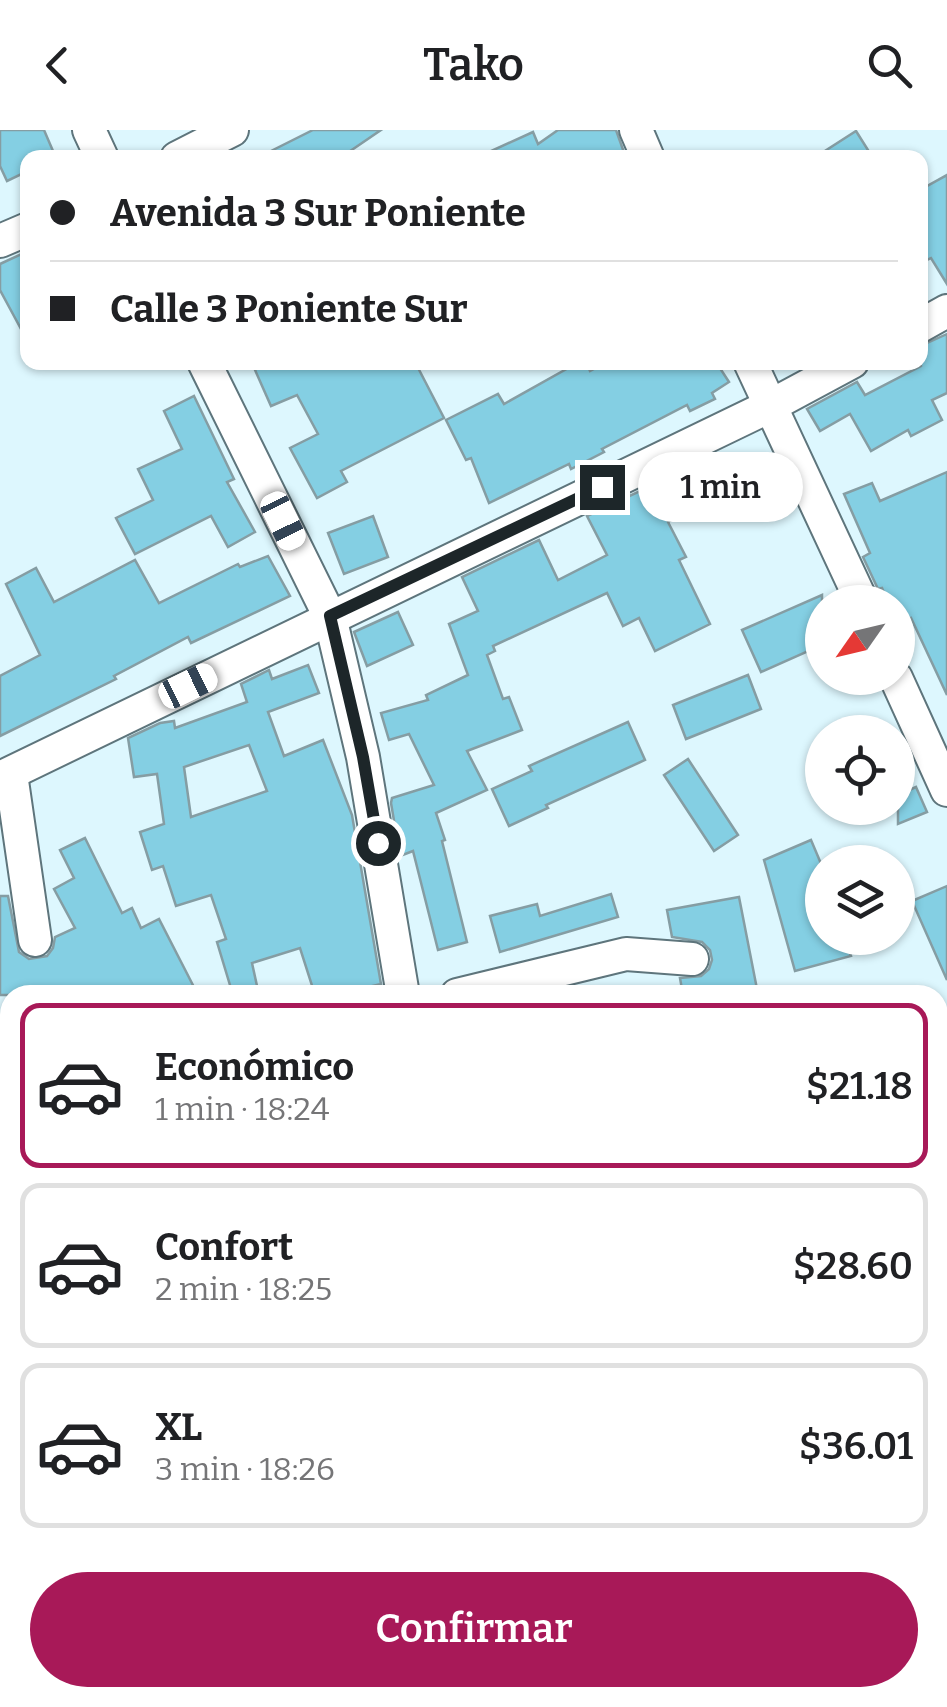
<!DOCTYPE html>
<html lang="es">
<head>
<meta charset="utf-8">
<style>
  body { margin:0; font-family:Bitter,serif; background:#f6f6f6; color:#202124; height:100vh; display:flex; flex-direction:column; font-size:38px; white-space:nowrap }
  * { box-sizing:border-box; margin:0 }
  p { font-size:32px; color:#757577 }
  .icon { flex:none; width:55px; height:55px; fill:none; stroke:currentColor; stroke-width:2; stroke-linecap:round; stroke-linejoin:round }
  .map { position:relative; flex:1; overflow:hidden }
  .panel { position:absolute; left:0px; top:855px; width:948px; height:722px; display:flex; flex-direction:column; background:#fff; border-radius:30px 30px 0 0; box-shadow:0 2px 8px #0004 }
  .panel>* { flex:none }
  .guide { position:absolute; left:20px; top:20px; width:908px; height:220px; border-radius:20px; box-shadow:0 2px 8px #0004; display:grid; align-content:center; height:220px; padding:0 30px; background:#fff }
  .needle { width:65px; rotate:236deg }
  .tools { position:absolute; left:805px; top:455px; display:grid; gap:20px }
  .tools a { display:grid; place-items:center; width:110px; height:110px; border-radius:50%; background:#fff; box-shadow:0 2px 8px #0004; font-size:50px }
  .end { position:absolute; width:45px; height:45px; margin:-22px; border:12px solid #1d2629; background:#fff; box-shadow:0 0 0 5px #fff }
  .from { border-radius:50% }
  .bubble { position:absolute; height:70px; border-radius:35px; background:#fff; box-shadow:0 2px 8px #0004; font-size:32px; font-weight:600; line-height:70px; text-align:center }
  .car { position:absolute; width:30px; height:60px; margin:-30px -15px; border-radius:12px; box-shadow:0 0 8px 2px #0007; background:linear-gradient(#fff 24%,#345 0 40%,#fff 0 76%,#345 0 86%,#fff 0) }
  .guide b { display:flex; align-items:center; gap:35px; height:95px; font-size:38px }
  .guide b+b { border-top:2px solid #e0e0e0 }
  .guide i { width:25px; height:25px; background:#202124 }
  ul { padding:18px 0 0; list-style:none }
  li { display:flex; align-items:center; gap:30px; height:165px; margin:0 20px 15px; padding:0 10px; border:5px solid #e0e0e0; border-radius:20px }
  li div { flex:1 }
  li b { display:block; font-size:38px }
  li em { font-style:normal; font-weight:600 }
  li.current { border-color:#a81958 }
  li>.icon { width:90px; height:90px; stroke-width:1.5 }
  .primary-button { display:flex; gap:20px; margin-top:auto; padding:20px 30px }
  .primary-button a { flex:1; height:115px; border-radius:60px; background:#a81958; color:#fff; font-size:40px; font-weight:600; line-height:115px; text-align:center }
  header { display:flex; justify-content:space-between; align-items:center; height:130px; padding:0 30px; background:#fff; font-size:45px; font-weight:600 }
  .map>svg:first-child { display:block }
  .building { fill:#84cfe3; stroke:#859da3; stroke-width:2.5; fill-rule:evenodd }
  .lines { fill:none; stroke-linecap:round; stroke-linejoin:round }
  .service-casing { stroke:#5e757c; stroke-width:19 }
  .minor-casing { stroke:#5e757c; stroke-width:36 }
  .tertiary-casing { stroke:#5e757c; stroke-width:44 }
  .service { stroke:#fff; stroke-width:15 }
  .minor { stroke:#fff; stroke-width:32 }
  .tertiary { stroke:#fff; stroke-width:40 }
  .route { stroke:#1d2629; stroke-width:12 }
</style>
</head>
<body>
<header><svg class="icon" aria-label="back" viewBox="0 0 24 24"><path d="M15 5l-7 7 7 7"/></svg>Tako<svg class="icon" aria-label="search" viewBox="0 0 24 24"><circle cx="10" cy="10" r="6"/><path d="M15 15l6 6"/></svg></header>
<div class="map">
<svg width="947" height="1577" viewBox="0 0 947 1577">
  <rect width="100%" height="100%" fill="#ddf7fe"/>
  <g class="building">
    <polygon points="0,0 44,0 56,28 28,28 28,41 7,51 0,36"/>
    <polygon points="313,0 381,0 340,28 257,28"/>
    <polygon points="558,0 616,0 626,28 476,28 533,2 538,14"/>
    <polygon points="856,1 873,28 814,28"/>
    <polygon points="947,45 947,154 931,128 920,133 920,60"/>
    <polygon points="28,121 28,212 0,160 0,134"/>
    <polygon points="947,204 947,263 932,270 942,290 911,306 908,300 871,321 850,284 820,301 807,279 857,252 865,265 921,236 920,216"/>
    <polygon points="266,232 415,232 444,288 341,341 347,352 317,368 290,318 318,304 297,265 271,276 255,240"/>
    <polygon points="579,232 586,232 590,241 607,232 716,232 729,252 712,263 715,269 690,281 687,275 602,319 604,322 571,339 569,334 489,373 471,328 466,330 446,290 498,264 504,274"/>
    <polygon points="194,266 234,349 227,352 255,402 228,417 211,386 135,424 116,388 153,370 138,339 182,319 164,281"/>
    <polygon points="947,342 947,565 911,488 898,494 898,472 888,472 882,458 878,459 863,427 870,423 844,364 872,353 880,371"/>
    <polygon points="672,346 690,380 668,392 686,427 679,430 710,494 655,521 639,488 623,496 607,463 493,516 495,521 487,525 503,569 509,567 522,600 467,621 487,660 436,683 445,710 442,711 467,812 438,820 413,721 400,726 391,673 392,668 434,655 409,604 389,610 381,583 428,570 426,565 468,545 449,494 478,481 462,447 539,410 558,450 607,425 587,386"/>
    <polygon points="373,386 388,427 344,444 328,403"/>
    <polygon points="268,426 290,466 191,513 188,507 114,546 116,549 0,606 0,546 40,525 6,454 36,438 54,472 135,430 159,473 238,434 240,437"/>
    <polygon points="822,465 822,515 761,542 742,500"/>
    <polygon points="398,482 413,515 367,536 354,502"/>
    <path d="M308,535l11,28 -51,19 16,44 39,-16 29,75 29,169 -29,7 1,4h-38l-15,-47 -48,15 7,32h-26l-16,-53 9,-3 -15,-44 -35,11 -13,-40 -11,4 -12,-38 24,-8 -7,-50 -23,3 -6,-39 32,-15 14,-2 1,7 72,-26 -6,-18 28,-14 3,9zM249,615l18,46 -76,26 -7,-50z"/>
    <polygon points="748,545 761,579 686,609 673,575"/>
    <polygon points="628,592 645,630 546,675 548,678 509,696 492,659 532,641 529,636"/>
    <polygon points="688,629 738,705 714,721 664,645"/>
    <polygon points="916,657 927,682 898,694 898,665"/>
    <polygon points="85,708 122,783 132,778 141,798 159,789 198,865 0,865 0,766 8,766 19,822 29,829 47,826 53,818 55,807 75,798 54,759 74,748 60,720"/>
    <polygon points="811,710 822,736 822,808 845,808 851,826 795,841 764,730"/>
    <polygon points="947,756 947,850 912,771"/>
    <polygon points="611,764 618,787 500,822 490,786 537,774 540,786"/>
    <polygon points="739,767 757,859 724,865 683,865 680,848 701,846 709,839 712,830 710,820 702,812 672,807 667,780"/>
  </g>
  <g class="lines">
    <defs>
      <polyline id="service" points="897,1568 924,1577"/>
      <g id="minor">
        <polyline points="89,0 102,28"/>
        <polyline points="636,0 648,28"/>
        <polyline points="177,28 232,0"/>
        <polyline points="0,111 28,99"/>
        <polyline points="920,196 947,181"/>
        <polyline points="204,232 330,487 363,627 403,865"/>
        <polyline points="750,232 862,472"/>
        <polyline points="896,548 947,660"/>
        <polyline points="11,644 35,810"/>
        <polyline points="0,648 772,275 852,232"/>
        <polyline points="457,865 626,824 692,829"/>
        <polyline points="938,1253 947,1251"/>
        <polyline points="0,1261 10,1260"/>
        <polyline points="938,1487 947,1470"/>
        <polyline points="938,1511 947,1556"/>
        <polyline points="524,1568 526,1577"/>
      </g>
      <g id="tertiary">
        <polyline points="0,1529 10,1532"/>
        <polyline points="118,1568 147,1577"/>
      </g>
    </defs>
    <use href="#service" class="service-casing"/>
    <use href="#minor" class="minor-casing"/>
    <use href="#tertiary" class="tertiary-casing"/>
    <use href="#service" class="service"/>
    <use href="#minor" class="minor"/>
    <use href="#tertiary" class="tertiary"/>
  </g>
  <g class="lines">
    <polyline class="route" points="378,713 363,627 330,486 602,357"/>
  </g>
</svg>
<div class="tools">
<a><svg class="needle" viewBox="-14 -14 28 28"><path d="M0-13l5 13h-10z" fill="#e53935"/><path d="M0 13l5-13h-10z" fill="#757577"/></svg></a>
<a><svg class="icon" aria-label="locate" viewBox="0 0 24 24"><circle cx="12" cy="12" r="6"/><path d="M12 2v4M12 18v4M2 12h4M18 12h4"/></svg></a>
<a><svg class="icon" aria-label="layers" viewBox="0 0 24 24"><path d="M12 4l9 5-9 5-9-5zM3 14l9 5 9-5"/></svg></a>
</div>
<i class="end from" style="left:378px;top:713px"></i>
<i class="end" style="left:602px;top:357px"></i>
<div class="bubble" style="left:638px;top:322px;width:165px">1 min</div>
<i class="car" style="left:283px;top:391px;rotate:154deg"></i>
<i class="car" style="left:188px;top:556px;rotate:64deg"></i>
<div class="guide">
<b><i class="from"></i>Avenida 3 Sur Poniente</b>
<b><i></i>Calle 3 Poniente Sur</b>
</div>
<section class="panel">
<ul>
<li class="current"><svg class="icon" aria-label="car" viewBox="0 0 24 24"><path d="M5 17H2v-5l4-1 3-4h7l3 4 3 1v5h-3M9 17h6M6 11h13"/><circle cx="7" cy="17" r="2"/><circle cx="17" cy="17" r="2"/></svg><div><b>Económico</b><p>1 min · 18:24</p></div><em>$21.18</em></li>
<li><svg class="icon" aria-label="car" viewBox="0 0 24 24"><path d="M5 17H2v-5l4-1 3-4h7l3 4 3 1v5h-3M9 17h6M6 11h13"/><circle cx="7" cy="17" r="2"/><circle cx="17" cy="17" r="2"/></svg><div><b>Confort</b><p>2 min · 18:25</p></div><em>$28.60</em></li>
<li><svg class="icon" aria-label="car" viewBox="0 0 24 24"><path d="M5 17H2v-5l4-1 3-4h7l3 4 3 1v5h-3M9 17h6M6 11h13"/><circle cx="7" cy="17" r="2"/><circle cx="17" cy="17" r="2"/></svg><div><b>XL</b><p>3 min · 18:26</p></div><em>$36.01</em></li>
</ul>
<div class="primary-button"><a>Confirmar</a></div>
</section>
</div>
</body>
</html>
